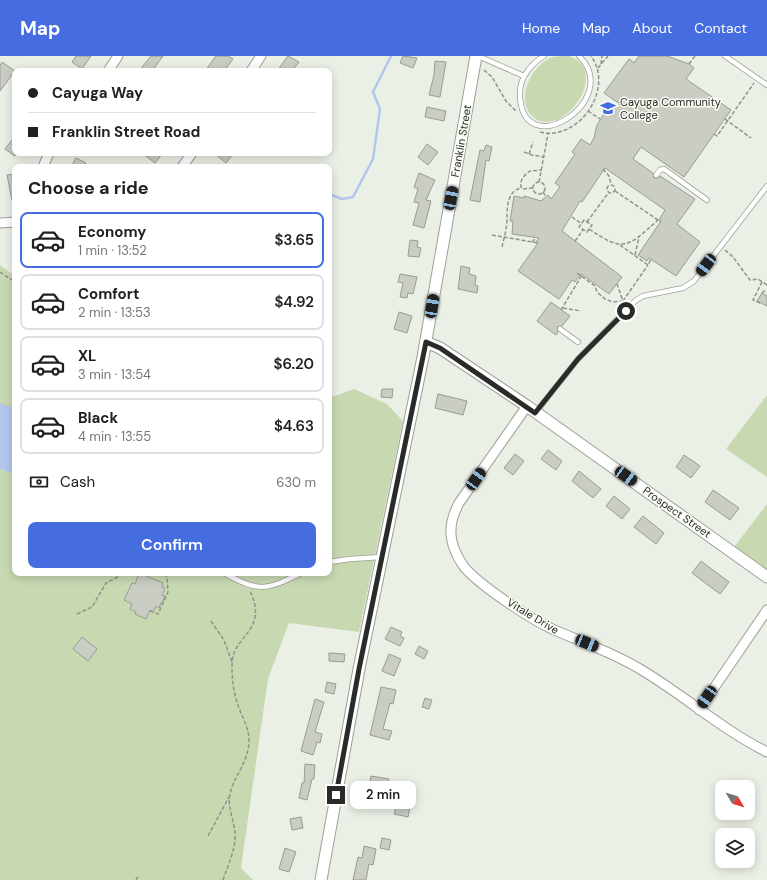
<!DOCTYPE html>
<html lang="en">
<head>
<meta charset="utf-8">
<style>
  body { margin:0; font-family:"DM Sans",sans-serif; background:#f6f6f6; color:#202124; height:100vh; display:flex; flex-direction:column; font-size:15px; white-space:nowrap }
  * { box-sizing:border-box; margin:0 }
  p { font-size:13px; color:#757577 }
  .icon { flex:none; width:22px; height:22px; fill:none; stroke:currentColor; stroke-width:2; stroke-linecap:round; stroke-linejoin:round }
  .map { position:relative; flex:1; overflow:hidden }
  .details { position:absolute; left:12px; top:108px; width:320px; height:412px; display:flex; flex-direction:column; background:#fff; border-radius:8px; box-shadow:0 2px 10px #0003 }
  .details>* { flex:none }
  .top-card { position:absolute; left:12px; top:12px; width:320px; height:88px; border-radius:8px; box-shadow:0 2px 10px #0003; display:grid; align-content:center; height:88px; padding:0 16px; background:#fff }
  .needle { width:26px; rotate:128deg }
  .fabs { position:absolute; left:715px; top:724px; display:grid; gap:8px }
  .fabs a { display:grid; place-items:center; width:40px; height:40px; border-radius:8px; background:#fff; box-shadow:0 2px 10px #0003; font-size:20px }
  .end { position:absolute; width:18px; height:18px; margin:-9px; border:5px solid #292b28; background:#fff; box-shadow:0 0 0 2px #fff }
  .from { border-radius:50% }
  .bubble { position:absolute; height:28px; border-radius:8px; background:#fff; box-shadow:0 2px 10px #0003; font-size:13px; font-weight:600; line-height:28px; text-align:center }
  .car { position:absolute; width:12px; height:24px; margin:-12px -6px; border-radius:5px; box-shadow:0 0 3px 1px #0007; background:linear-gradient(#222 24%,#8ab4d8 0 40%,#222 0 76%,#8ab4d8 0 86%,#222 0) }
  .top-card b { display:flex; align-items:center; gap:14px; height:38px; font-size:15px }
  .top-card b+b { border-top:1px solid #e0e0e0 }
  .top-card i { width:10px; height:10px; background:#202124 }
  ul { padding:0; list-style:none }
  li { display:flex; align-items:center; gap:12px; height:56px; margin:0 8px 6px; padding:0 8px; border:2px solid #e0e0e0; border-radius:8px }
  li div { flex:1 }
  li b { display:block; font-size:15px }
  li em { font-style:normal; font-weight:600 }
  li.selected { border-color:#456ddf }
  li>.icon { width:36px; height:36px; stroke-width:1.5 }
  h2 { padding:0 16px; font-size:18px; line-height:48px }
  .pay { display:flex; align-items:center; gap:10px; height:44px; padding:0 16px; font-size:15px }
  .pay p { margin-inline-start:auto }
  .primary-button { display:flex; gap:8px; margin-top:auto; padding:8px 16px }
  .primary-button a { flex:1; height:46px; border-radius:8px; background:#456ddf; color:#fff; font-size:16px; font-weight:600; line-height:46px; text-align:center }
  header { display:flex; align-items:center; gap:24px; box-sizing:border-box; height:56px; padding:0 20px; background:#456ddf; color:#fff }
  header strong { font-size:19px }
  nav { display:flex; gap:22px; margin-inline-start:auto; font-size:14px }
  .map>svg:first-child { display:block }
  .green { fill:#c8d9b2 }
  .water { fill:#b3c6ef }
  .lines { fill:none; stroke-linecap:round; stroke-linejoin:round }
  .stream { stroke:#b3c6ef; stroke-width:2.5 }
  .building { fill:#c9cdc4; stroke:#989c93 }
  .service-casing { stroke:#9ca097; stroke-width:6 }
  .minor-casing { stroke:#9ca097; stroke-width:11 }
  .tertiary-casing { stroke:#9ca097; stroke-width:13 }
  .path { stroke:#90938d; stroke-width:1.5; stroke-dasharray:4 2; stroke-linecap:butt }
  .service { stroke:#fff; stroke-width:4.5 }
  .minor { stroke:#fff; stroke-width:9 }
  .tertiary { stroke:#fff; stroke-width:11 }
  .route { stroke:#292b28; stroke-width:5 }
  .labels { text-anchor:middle; stroke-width:3; stroke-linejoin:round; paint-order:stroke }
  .poi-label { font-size:11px; fill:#292b28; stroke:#f9fdf3; text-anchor:start }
  .street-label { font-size:11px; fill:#292b28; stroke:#f9fdf3 }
</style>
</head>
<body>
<header>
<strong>Map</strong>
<nav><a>Home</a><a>Map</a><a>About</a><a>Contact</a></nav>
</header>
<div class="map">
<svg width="767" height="824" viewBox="0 0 767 824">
  <rect width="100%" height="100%" fill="#ebf0e6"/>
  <g class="green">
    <path d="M569,0c45,17 -11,88 -38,59 -16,-18 2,-52 22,-58 5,-1 11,-1 16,-1z"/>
    <polygon points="0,209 15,220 15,517 329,517 329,342 354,333 387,348 403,365 359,576 289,567 268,623 241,812 253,824 0,824"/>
    <polygon points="767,339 767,421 726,393"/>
    <polygon points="767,448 767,520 731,495"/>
  </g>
  <polygon class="water" points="0,347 15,353 14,418 0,413"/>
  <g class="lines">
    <polyline class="stream" points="329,138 342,143 353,141 373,103 380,53 373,36 391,0"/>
  </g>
  <g class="building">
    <polygon points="76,0 91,0 82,13 72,6"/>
    <polygon points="151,0 163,0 152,15 139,15"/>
    <polygon points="216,0 228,0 233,3 224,15 205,15"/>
    <polygon points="288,0 299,6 292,15 277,15"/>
    <polygon points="403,0 417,2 413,12 400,7"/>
    <polygon points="639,0 667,0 689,8 694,12 686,23 731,54 684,121 641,91 633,103 653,117 654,122 658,122 660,120 695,143 677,168 700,186 676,220 649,202 647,205 638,199 661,165 659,164 665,154 605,112 582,146 580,145 562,175 622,221 609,238 581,218 575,226 572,224 559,243 518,215 538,187 536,186 539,182 512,178 513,165 510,165 514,140 524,142 524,140 541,145 548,139 551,143 560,131 555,127 575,98 572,96 581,83 590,89 594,82 597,69 603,59 620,48 604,37 629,3 634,7"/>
    <polygon points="435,5 446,6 440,41 429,39 434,19"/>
    <polygon points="2,6 15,15 0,35 0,10"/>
    <polygon points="427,51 446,55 444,65 425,61"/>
    <polygon points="15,80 15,100 5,93"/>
    <polygon points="427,88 438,96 428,109 418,101"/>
    <polygon points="486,89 492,91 489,105 486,104 480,146 470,144 480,94 484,95"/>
    <polygon points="142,97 163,97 155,107"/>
    <polygon points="214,97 234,97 226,107"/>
    <polygon points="76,102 86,107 84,111 71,111"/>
    <polygon points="419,117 435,124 426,144 431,145 424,172 413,169 419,147 414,146 418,133 414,131"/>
    <polygon points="15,118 15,144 12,144 7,119"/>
    <polygon points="410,184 418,185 417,191 421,192 419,201 408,200"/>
    <polygon points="461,210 470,212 469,218 476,220 475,229 478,230 477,237 458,233"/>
    <polygon points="400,218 417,221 413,238 408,237 407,242 400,241 403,227 398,226"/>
    <polygon points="762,237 767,240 767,250 757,245"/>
    <polygon points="551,246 570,260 562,270 557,271 558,276 556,279 537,265"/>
    <polygon points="399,256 412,260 407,277 394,273"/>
    <polygon points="382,333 393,333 392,342 381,341"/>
    <polygon points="438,338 467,345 463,359 435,352"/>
    <polygon points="548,394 562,405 556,414 541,403"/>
    <polygon points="515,398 524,405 513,419 504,412"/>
    <polygon points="684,399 700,410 691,422 676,411"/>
    <polygon points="579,415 601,433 593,442 572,425"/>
    <polygon points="713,434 739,452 730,464 705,446"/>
    <polygon points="614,440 630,453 622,463 606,450"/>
    <polygon points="643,460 664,477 656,488 634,471"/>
    <polygon points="701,505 729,526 720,538 692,517"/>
    <polygon points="139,517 163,527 162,531 165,532 162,539 165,540 162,547 161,547 159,552 156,550 153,556 150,554 146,563 135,558 136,556 130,553 132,548 124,544 132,527 135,528"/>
    <polygon points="391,571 402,576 400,580 404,582 400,590 385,583"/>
    <polygon points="82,581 97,593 88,605 73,593"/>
    <polygon points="419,590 428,595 424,603 415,598"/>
    <polygon points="329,597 345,598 344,606 329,605"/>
    <polygon points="389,598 401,603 394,620 382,615"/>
    <polygon points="327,626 336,628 334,638 325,636"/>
    <polygon points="381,631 396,634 393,648 390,647 383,673 392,675 389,684 370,679"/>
    <polygon points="425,642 432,644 429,653 422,651"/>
    <polygon points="315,643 324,646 315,676 322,678 320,687 317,686 313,699 301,695"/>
    <polygon points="305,708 315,709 314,723 312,723 307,744 299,742 302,727 304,727"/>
    <polygon points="371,720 389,723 387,734 369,731"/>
    <polygon points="397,748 410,751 408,761 394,758"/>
    <polygon points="301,761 303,772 292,774 290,763"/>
    <polygon points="382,782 391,784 389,794 380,792"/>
    <polygon points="364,790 376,793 373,809 369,808 366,824 353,824 358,801 362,802"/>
    <polygon points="285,792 296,796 289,816 279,813"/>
  </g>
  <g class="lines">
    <defs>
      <g id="service">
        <polyline points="478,0 524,20"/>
        <path d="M544,0c-12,7 -24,21 -24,36 -1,75 105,9 59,-36"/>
        <polyline points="725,0 767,29"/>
        <polyline points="656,119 660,114 664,113 707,144"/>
        <polyline points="560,273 578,286"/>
        <polyline points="536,356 578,303 635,245 643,240 683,232 694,225 767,130"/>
        <polyline points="329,506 350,503 381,501"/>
        <path d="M224,517c35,19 41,18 77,0"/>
      </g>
      <g id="minor">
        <polyline points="108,15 118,0"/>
        <polyline points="251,15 261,0"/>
        <polyline points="43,111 49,97"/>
        <polyline points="182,111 192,97"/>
        <polyline points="0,167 15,166"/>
        <path d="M527,350l-68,97c-4,8 -8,17 -8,26 -1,13 6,29 14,39 17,19 64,50 87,61 30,13 60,23 88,40 44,26 81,60 127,83"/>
        <polyline points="699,654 767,554"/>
      </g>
      <g id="tertiary">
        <polyline points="426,286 440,292 527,350 767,521"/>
        <polyline points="321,824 359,613 423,301 476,0"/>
      </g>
    </defs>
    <use href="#service" class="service-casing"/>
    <use href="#minor" class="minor-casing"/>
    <use href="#tertiary" class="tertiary-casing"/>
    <g class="path">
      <polyline points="601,8 602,0"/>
      <polyline points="689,8 695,0"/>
      <polyline points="598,12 608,0"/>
      <polyline points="484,14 492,21 506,45 517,56"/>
      <polyline points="588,55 600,63"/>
      <polyline points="725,63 751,82"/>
      <path d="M540,76c39,10 75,-44 51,-76"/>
      <polyline points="714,78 717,80 754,27"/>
      <polyline points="524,96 532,99 544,101"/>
      <polyline points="529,98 533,86"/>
      <polyline points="603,113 609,120 611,128"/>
      <circle cx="539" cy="132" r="6"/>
      <polyline points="539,126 548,78"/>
      <circle cx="611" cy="133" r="4"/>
      <path d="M533,132l-11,1c-4,-7 2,-14 8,-18l12,-1"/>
      <polyline points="615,135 661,166"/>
      <polyline points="543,136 546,141"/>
      <polyline points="572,161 582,168"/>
      <polyline points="587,166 609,136"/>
      <path d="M589,173l-2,3 -8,-5 5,-7 8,5 -3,4c35,24 39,18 69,-9"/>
      <polyline points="492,179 538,187"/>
      <polyline points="575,185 583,174"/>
      <polyline points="532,186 536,182"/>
      <polyline points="620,189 648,209 651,203"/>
      <path d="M502,191c2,-9 5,-19 5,-28 0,-11 0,-28 14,-31"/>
      <polyline points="725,194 733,201 750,224 758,223 767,229"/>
      <polyline points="635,199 639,181"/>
      <polyline points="0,216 15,226"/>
      <polyline points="577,217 595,230 597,236 605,243 613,246 623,245 617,228"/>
      <polyline points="762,237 764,235 767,237"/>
      <polyline points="760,247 753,244 762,226"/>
      <polyline points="563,252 581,255"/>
      <polyline points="561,254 582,219"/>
      <polyline points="616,255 648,209"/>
      <polyline points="150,555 158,558 168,536 167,521 163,517"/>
      <polyline points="77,558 92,551 106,527 125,517"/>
      <polyline points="211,565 224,584 232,606"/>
      <polyline points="208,780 229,741"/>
      <polyline points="136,824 139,819"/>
      <path d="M223,824c5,-15 13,-31 12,-47 -1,-12 -8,-28 -5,-39 4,-19 19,-32 19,-54 0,-12 -7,-23 -11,-35 -5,-14 -6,-27 -6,-42 1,-28 37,-32 18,-72"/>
    </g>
    <use href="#service" class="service"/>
    <use href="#minor" class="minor"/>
    <use href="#tertiary" class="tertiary"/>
  </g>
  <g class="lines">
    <polyline class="route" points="336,739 359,613 426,286 440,292 535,357 578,303 626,255"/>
  </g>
  <defs>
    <symbol id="university-bare" viewBox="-9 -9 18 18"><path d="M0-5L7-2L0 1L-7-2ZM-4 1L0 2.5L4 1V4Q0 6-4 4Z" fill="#456ddf" stroke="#f9fdf3" stroke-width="2.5" paint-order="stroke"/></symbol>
  </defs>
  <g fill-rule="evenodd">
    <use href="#university-bare" x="597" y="41" width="22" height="22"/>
  </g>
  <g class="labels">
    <g class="poi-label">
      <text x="620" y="50">Cayuga Community<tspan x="620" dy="13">College</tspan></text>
    </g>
    <g class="street-label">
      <text transform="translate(461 85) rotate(-80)" y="4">Franklin Street</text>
      <text transform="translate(677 456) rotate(35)" y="4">Prospect Street</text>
      <text transform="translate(533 560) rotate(31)" y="4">Vitale Drive</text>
    </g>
  </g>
</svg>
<div class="fabs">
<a><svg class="needle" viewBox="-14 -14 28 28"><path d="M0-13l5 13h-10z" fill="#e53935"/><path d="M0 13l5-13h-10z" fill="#757577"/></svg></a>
<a><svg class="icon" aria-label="layers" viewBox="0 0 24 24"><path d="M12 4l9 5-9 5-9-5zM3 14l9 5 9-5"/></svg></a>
</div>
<i class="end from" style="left:626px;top:255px"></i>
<i class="end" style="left:336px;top:739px"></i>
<div class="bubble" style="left:350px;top:725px;width:66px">2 min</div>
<i class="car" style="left:451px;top:142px;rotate:11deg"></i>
<i class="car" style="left:706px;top:209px;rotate:217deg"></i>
<i class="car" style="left:432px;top:250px;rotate:9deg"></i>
<i class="car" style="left:626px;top:420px;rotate:125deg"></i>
<i class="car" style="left:476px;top:423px;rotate:35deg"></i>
<i class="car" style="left:587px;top:587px;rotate:112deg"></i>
<i class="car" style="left:707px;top:641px;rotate:214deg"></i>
<div class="top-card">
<b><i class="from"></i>Cayuga Way</b>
<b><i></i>Franklin Street Road</b>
</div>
<section class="details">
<h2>Choose a ride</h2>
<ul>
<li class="selected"><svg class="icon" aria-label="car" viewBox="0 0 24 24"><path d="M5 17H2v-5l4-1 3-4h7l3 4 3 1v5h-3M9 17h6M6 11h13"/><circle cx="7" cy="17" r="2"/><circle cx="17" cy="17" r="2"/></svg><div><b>Economy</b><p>1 min · 13:52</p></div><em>$3.65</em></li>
<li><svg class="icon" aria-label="car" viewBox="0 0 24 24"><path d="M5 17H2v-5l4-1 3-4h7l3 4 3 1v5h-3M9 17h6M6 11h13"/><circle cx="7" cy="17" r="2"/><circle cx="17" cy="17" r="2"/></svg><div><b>Comfort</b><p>2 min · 13:53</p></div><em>$4.92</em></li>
<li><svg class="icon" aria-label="car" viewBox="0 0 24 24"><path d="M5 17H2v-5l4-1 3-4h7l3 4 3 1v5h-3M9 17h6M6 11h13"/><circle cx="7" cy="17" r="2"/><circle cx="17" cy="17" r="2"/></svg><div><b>XL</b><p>3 min · 13:54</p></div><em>$6.20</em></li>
<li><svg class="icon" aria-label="car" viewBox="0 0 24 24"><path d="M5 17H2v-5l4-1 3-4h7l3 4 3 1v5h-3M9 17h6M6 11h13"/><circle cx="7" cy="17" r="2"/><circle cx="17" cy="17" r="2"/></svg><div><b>Black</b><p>4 min · 13:55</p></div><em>$4.63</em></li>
</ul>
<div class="pay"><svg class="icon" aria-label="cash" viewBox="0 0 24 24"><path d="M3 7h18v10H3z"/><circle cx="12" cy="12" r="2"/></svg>Cash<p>630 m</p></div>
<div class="primary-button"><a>Confirm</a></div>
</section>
</div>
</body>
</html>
